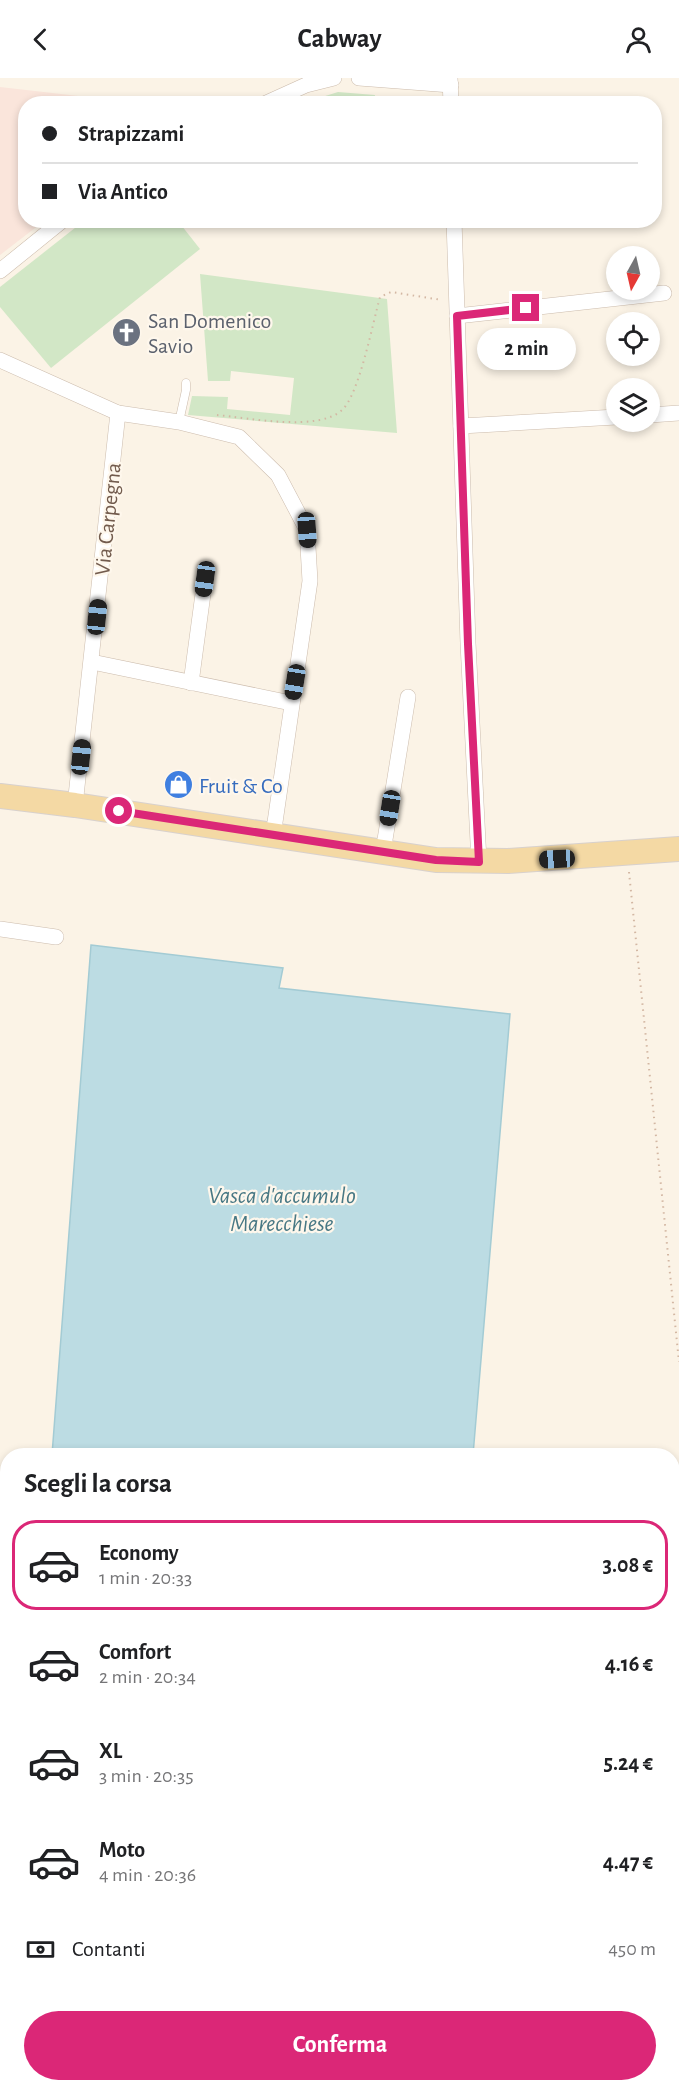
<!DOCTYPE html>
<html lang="it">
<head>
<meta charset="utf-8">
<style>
  body { margin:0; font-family:"Alegreya Sans",sans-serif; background:#f6f6f6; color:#202124; height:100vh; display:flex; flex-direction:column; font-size:22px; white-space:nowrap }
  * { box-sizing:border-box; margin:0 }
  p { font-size:20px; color:#757577 }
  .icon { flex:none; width:33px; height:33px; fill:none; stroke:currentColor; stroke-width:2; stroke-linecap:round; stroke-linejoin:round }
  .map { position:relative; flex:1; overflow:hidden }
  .details { position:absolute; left:0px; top:1370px; width:680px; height:644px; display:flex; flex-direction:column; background:#fff; border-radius:24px 24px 0 0; box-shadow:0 3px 9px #0003 }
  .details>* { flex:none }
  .banner { position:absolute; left:18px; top:18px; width:644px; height:132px; border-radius:24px; box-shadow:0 3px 9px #0003; display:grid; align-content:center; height:132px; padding:0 24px; background:#fff }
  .needle { width:39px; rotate:188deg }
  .tools { position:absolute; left:606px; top:168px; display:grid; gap:12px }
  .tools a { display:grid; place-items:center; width:54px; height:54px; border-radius:50%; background:#fff; box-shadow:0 3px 9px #0003; font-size:30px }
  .end { position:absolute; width:27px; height:27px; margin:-14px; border:8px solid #db2777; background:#fff; box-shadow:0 0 0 3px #fff }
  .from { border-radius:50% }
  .bubble { position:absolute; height:42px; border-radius:21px; background:#fff; box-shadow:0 3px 9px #0003; font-size:20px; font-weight:600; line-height:42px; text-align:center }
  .car { position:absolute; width:18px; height:36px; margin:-18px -9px; border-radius:8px; box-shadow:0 0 4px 2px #0007; background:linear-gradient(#222 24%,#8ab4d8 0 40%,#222 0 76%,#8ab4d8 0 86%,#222 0) }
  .banner b { display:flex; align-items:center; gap:21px; height:57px; font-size:22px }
  .banner b+b { border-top:2px solid #e0e0e0 }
  .banner i { width:15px; height:15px; background:#202124 }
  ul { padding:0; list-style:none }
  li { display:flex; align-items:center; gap:18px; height:90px; margin:0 12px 9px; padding:0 12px; border:3px solid transparent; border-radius:24px }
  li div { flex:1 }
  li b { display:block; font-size:22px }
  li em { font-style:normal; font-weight:600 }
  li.active { border-color:#db2777 }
  li>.icon { width:54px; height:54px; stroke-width:1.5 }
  h2 { padding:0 24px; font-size:27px; line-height:72px }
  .pay { display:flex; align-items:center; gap:15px; height:66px; padding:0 24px; font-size:22px }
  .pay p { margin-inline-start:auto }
  .button { display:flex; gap:12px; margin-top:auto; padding:12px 24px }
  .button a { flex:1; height:69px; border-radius:36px; background:#db2777; color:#fff; font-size:24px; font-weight:600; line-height:69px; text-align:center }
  header { display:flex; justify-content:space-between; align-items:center; height:78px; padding:0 24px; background:#fff; font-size:27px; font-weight:600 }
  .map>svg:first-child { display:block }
  .commercial { fill:#fae5db }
  .green { fill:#d2e7c6 }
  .water { fill:#bcdce3; stroke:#a3cbd4; stroke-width:1.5 }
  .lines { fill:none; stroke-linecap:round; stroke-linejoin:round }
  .service-casing { stroke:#ccbcad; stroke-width:9 }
  .minor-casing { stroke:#ccbcad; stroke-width:16 }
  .primary-casing { stroke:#d8d1cd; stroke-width:26 }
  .path { stroke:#d3b7a3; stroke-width:2; stroke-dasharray:1.5 4.5; stroke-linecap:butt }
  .service { stroke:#fff; stroke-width:8 }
  .minor { stroke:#fff; stroke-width:15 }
  .primary { stroke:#f4d9a4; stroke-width:24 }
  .route { stroke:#db2777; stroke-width:8 }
  .labels { text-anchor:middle; stroke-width:4.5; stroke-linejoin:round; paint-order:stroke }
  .worship-label { font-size:22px; fill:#5b616d; stroke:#fef7ec; text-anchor:start }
  .street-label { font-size:22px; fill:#725b4d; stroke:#fef7ec }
  .shop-label { font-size:22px; fill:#366cbe; stroke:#fef7ec; text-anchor:start }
  .water-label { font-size:24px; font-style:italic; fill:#487884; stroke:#fef7ec }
</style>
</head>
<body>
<header><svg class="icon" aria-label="back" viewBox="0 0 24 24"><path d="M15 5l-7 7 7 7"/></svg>Cabway<svg class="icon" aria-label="person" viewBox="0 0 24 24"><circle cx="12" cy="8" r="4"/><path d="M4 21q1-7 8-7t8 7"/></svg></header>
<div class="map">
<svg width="679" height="2012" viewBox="0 0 679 2012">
  <rect width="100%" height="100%" fill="#fbf3e6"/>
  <polygon class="commercial" points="0,9 139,25 26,26 26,142 44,143 0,177"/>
  <g class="green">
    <polygon points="338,14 375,17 374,25 338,23 303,25"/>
    <polygon points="85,142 178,143 200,171 51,290 0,229 0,209"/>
    <polygon points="200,196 387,221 397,355 188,337 192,318 228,319 227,331 290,337 294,300 231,293 230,303 208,303"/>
    <polygon points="7,1891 8,2006 443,2006 445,2012 0,2012 0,1893"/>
  </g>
  <g class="water">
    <polygon points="91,867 283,890 279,910 510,936 473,1377 52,1377"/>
    <polygon points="7,1599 7,1746 0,1745 0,1600"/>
    <polygon points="672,1622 679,1634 679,1972 672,1966"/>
  </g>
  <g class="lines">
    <defs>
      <polyline id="service" points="179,344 186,312 186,305"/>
      <g id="minor">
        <polyline points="359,0 451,7"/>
        <polyline points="450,0 451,26"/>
        <polyline points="264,26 306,7 334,0"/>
        <polyline points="454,142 468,565 479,784"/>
        <polyline points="0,193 63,142"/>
        <polyline points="457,238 664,215"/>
        <polyline points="0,282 118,335 179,344 239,359 278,397 307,452 310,503 273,758"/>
        <polyline points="650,337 679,335"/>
        <polyline points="461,348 616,339"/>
        <polyline points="92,584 291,625"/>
        <polyline points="191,605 205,501"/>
        <polyline points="75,727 118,335"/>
        <polyline points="383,774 408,619"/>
        <polyline points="0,851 56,859"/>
      </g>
      <polyline id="primary" points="0,718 75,727 436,782 508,783 679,771"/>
    </defs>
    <use href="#service" class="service-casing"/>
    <use href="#minor" class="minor-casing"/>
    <use href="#primary" class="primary-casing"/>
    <g class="path">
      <path d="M217,337c32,3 101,17 125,-5 17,-15 31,-88 38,-113l11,-5 51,8"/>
      <polyline points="629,794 679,1284"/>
      <polyline points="0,1440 8,1439"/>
      <polyline points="672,1576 679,1580"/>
      <polyline points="0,1873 8,1871"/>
      <polyline points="574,2006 587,2012"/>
    </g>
    <use href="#service" class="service"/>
    <use href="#minor" class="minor"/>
    <use href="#primary" class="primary"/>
  </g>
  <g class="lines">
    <polyline class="route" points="119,733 436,782 479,784 468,566 457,238 526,230"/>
  </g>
  <defs>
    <symbol id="church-disc" viewBox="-11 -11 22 22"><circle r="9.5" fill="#6b7280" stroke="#fef7ec"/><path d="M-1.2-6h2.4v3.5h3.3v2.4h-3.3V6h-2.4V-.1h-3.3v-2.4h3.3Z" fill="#fff"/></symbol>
    <symbol id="shop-disc" viewBox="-11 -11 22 22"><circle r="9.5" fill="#3f7fe0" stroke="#fef7ec"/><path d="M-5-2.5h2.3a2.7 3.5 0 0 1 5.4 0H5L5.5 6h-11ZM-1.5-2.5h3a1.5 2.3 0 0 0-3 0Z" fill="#fff"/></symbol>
  </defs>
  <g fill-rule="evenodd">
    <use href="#church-disc" x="110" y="238" width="33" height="33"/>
    <use href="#shop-disc" x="162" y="690" width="33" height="33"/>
  </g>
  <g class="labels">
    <g class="worship-label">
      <text x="148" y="250">San Domenico<tspan x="148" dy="25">Savio</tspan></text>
    </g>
    <g class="street-label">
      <text transform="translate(107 441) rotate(-84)" y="8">Via Carpegna</text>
    </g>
    <g class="shop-label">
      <text x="199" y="715">Fruit &amp; Co</text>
    </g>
    <g class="water-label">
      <text x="282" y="1125">Vasca d'accumulo<tspan x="282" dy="28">Marecchiese</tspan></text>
    </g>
  </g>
</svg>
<div class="tools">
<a><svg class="needle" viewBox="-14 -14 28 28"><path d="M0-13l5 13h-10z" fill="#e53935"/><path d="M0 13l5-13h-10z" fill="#757577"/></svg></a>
<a><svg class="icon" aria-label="locate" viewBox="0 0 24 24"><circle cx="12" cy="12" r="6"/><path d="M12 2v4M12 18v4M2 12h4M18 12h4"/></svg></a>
<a><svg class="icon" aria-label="layers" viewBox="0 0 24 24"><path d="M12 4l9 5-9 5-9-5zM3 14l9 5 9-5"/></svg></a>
</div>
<i class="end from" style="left:119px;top:733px"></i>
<i class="end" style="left:526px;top:230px"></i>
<div class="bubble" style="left:477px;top:250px;width:99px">2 min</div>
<i class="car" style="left:307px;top:452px;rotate:176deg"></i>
<i class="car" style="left:205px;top:501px;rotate:188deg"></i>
<i class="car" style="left:97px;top:539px;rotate:6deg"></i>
<i class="car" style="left:295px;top:604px;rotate:189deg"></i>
<i class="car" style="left:81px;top:679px;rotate:6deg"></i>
<i class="car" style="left:390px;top:730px;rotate:189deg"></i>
<i class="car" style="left:557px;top:781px;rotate:267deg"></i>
<div class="banner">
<b><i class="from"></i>Strapizzami</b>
<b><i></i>Via Antico</b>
</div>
<section class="details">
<h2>Scegli la corsa</h2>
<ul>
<li class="active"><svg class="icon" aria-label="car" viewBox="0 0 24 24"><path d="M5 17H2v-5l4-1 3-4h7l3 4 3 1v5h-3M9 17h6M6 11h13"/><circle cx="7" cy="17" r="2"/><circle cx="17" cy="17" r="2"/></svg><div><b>Economy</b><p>1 min · 20:33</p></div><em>3.08 €</em></li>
<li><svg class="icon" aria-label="car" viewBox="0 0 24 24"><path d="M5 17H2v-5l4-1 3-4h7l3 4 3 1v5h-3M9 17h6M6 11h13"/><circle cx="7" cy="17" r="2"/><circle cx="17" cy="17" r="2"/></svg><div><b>Comfort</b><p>2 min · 20:34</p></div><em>4.16 €</em></li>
<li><svg class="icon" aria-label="car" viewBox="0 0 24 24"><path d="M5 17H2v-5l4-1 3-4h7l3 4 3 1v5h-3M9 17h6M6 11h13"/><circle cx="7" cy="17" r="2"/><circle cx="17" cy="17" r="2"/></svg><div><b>XL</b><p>3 min · 20:35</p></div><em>5.24 €</em></li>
<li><svg class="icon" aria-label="car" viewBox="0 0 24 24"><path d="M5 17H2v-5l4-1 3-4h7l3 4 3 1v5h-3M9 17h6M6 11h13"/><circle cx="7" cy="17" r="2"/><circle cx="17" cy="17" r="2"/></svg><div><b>Moto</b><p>4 min · 20:36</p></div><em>4.47 €</em></li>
</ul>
<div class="pay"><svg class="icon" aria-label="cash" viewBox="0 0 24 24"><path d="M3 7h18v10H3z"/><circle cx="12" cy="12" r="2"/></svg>Contanti<p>450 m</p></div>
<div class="button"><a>Conferma</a></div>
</section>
</div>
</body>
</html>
